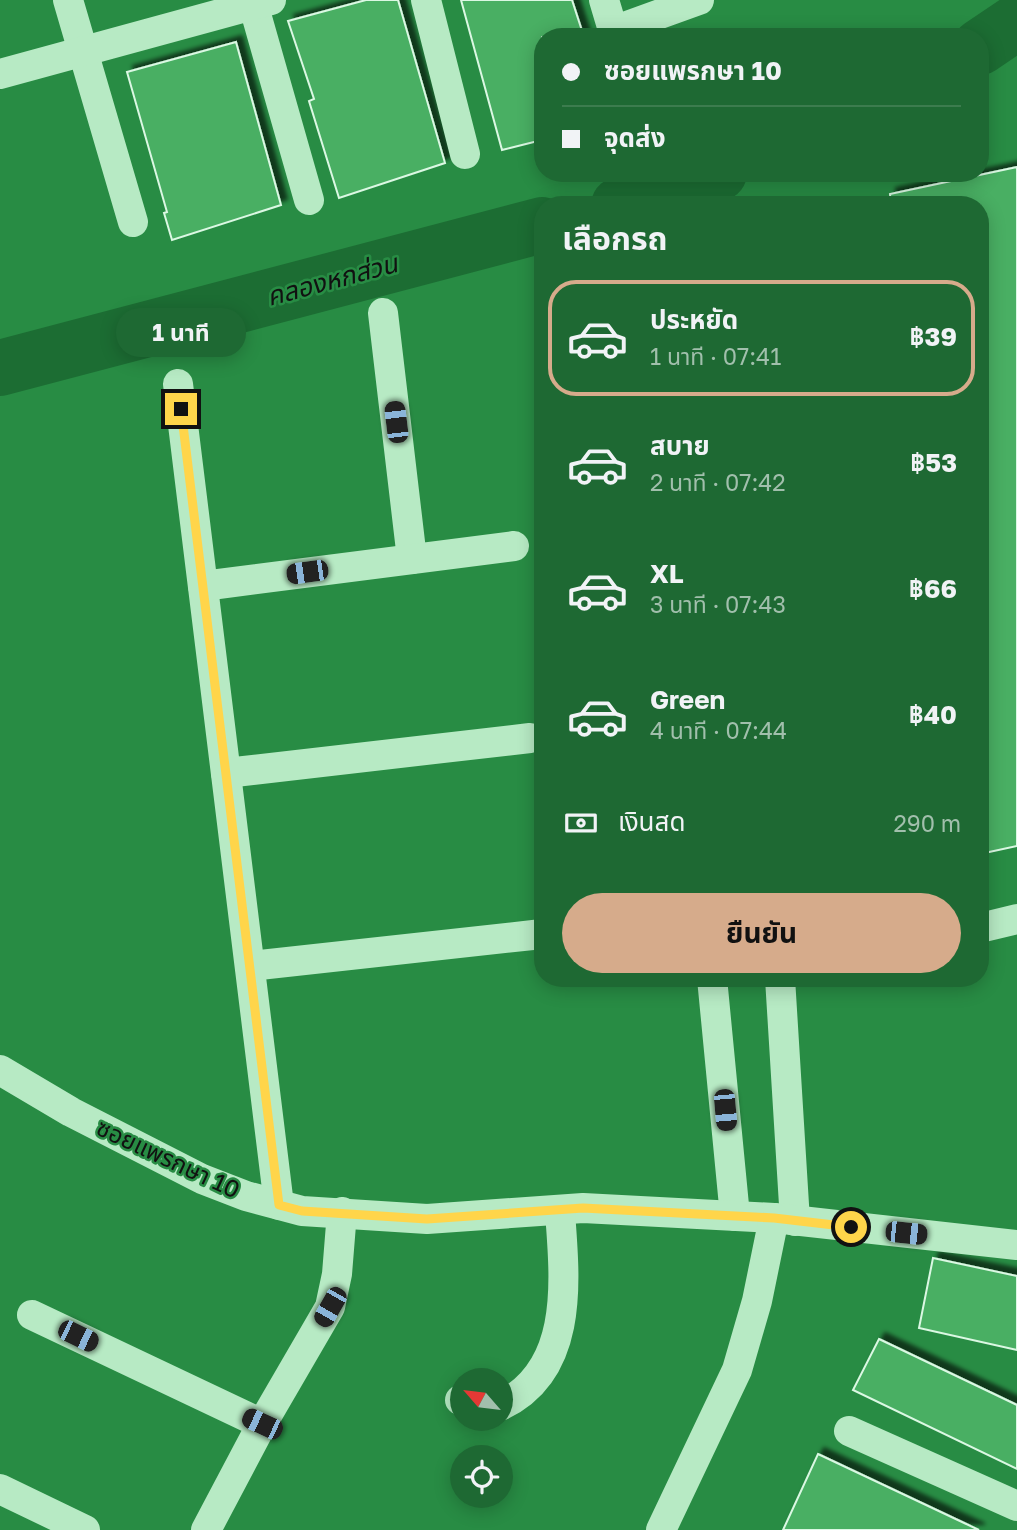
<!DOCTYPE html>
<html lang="th">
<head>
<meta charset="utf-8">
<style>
  body { margin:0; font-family:"Golos Text","Noto Sans Thai",sans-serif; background:#266f3b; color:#f1f3f6; height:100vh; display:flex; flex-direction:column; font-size:26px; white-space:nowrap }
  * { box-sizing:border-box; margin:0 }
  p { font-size:23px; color:#a1bfac }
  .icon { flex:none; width:38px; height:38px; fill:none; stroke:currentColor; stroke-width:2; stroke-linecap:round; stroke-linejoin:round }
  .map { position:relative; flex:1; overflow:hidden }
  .side { position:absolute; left:534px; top:196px; width:455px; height:791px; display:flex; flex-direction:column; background:#1e6933; border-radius:28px; box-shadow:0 4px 18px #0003 }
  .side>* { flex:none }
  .top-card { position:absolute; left:534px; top:28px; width:455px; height:154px; border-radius:28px; box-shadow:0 4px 18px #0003; display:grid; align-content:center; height:154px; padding:0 28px; background:#1e6933 }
  .needle { width:46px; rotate:298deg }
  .fabs { position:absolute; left:450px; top:1368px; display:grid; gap:14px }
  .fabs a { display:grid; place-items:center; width:63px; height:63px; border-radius:50%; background:#1e6933; box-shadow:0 4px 18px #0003; font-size:35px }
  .end { position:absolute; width:32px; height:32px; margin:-16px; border:9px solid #ffd54a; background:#111; box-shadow:0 0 0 4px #111 }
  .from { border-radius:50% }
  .bubble { position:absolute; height:49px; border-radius:24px; background:#1e6933; box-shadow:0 4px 18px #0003; font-size:23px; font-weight:700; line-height:49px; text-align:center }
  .car { position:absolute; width:21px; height:42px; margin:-21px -10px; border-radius:9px; box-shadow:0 0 5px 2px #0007; background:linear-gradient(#222 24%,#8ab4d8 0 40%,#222 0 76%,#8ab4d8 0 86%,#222 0) }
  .top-card b { display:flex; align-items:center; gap:24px; height:66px; font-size:26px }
  .top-card b+b { border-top:2px solid #3c7c4e }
  .top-card i { width:18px; height:18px; background:#f1f3f6 }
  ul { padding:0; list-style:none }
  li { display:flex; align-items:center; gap:21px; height:116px; margin:0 14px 10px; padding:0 14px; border:4px solid transparent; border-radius:28px }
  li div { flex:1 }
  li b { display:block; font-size:26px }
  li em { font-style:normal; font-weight:700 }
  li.active { border-color:#d6ab8b }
  li>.icon { width:63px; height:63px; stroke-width:1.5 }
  h2 { padding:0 28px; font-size:32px; line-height:84px }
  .pay { display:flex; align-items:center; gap:18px; height:77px; padding:0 28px; font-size:26px }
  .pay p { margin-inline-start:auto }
  .primary-button { display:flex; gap:14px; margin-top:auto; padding:14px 28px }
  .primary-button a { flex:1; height:80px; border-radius:42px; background:#d6ab8b; color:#111; font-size:28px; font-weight:700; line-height:80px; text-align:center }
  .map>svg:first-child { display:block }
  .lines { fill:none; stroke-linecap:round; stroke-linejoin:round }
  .river { stroke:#1c6d33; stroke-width:56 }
  .building { fill:#49af64; stroke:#dbf8e3; stroke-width:2; filter:url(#shadow) }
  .minor { stroke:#b7eac4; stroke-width:30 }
  .route { stroke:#ffd54a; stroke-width:9 }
  .labels { text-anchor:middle; stroke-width:5; stroke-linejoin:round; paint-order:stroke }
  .street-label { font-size:24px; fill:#111; stroke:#288c44 }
  .water-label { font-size:26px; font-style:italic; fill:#111; stroke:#288c44 }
</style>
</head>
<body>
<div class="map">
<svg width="1017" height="1530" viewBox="0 0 1017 1530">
  <defs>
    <filter id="shadow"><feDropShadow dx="6" dy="-6" stdDeviation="2" flood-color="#0009"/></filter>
  </defs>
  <rect width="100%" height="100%" fill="#288c44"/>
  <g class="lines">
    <g class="river">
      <polyline points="980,47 1017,22"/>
      <polyline points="619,205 719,173"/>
      <polyline points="0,368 542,225"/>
    </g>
  </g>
  <g class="building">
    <polygon points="366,0 398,0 445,163 339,198 309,101 314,99 288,21"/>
    <polygon points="461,0 572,0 584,37 542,37 542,140 502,150"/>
    <polygon points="236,42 281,205 172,240 164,213 167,212 127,72"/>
    <polygon points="1017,167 1017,846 980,854 980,205 891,205 890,194"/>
    <polygon points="933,1258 1017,1276 1017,1350 919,1328"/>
    <polygon points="879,1339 1017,1405 1017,1469 853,1390"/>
    <polygon points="818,1454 979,1530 783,1530"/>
  </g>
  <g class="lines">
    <g class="minor">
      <polyline points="68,0 133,222"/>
      <polyline points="252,0 309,200"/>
      <polyline points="426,0 465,154"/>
      <polyline points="604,0 615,37"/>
      <polyline points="613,31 699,0"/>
      <polyline points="0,74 271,0"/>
      <polyline points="383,313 412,559"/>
      <polyline points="178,384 279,1205"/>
      <polyline points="203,586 514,546"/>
      <polyline points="226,773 530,738"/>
      <polyline points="980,928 1017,919"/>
      <polyline points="250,966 542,934"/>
      <polyline points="712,978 735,1216"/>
      <polyline points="780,978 795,1221"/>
      <polyline points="0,1070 71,1112 202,1179 246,1196 302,1211 427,1219 583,1208 774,1218 1017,1245"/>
      <polyline points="32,1315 262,1424"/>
      <polyline points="460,1400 462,1400"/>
      <path d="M500,1406c75,-35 65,-126 60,-194"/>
      <polyline points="849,1431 1017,1506"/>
      <polyline points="0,1489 85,1530"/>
      <polyline points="206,1530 262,1424 330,1307 337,1274 342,1212"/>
      <polyline points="661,1530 737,1370 757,1301 774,1218"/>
    </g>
  </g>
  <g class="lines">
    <polyline class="route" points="181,409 279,1205 302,1211 427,1219 583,1208 774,1218 851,1227"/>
  </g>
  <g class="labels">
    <g class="street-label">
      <text transform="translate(168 1159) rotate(25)" y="8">ซอยแพรกษา 10</text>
    </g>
    <g class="water-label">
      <text transform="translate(332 280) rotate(-15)" y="9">คลองหกส่วน</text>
    </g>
  </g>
</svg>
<div class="fabs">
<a><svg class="needle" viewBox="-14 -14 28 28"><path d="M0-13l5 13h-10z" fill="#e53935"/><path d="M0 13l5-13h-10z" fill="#a1bfac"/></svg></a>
<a><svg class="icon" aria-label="locate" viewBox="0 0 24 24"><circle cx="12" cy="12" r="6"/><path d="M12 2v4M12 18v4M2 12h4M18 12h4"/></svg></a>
</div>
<i class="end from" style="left:851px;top:1227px"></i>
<i class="end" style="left:181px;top:409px"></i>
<div class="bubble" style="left:116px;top:308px;width:130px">1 นาที</div>
<i class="car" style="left:396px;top:422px;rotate:353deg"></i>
<i class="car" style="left:307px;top:572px;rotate:262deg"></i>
<i class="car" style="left:725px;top:1110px;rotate:175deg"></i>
<i class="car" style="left:906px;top:1233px;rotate:96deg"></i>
<i class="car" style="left:330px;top:1307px;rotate:210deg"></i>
<i class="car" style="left:78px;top:1336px;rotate:116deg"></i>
<i class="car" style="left:262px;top:1424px;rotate:295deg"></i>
<div class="top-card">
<b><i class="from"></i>ซอยแพรกษา 10</b>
<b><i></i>จุดส่ง</b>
</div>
<section class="side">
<h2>เลือกรถ</h2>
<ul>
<li class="active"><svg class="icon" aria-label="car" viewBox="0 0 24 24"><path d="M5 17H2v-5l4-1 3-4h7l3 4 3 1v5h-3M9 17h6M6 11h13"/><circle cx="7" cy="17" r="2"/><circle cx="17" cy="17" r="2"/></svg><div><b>ประหยัด</b><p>1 นาที · 07:41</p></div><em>฿39</em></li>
<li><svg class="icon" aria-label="car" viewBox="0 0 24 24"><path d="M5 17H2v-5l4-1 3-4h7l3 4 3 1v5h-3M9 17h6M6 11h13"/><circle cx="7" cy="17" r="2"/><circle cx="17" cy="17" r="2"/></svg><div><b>สบาย</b><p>2 นาที · 07:42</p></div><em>฿53</em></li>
<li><svg class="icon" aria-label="car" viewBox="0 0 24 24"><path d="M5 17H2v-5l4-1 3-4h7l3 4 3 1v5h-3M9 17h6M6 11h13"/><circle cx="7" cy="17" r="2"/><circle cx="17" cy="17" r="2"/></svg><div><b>XL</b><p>3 นาที · 07:43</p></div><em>฿66</em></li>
<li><svg class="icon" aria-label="car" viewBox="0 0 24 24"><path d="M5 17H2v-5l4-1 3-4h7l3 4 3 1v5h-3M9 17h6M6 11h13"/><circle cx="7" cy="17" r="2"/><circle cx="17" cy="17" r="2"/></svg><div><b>Green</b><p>4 นาที · 07:44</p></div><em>฿40</em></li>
</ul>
<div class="pay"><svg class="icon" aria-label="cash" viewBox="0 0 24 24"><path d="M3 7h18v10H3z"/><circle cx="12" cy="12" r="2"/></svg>เงินสด<p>290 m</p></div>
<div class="primary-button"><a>ยืนยัน</a></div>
</section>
</div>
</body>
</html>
